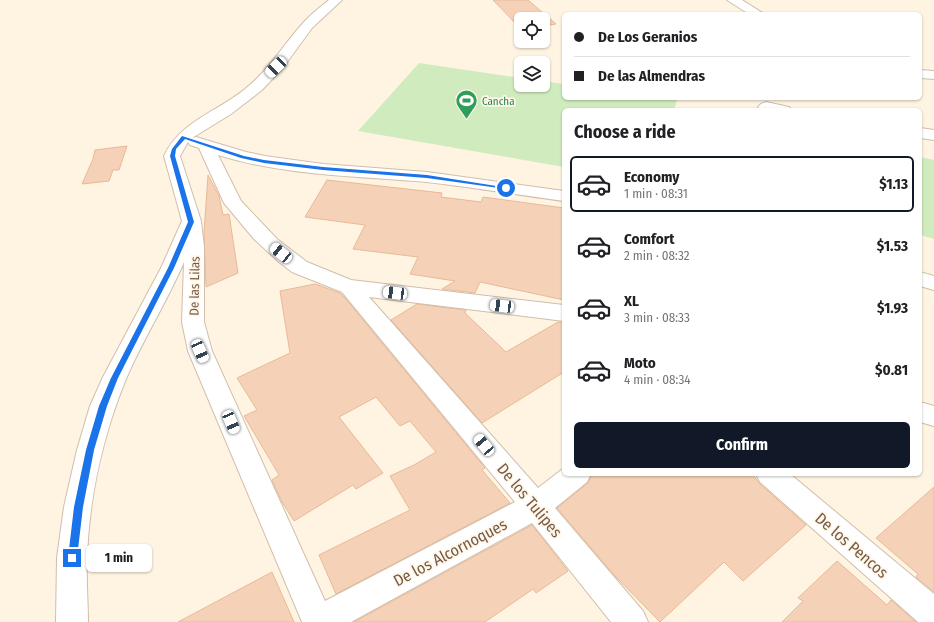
<!DOCTYPE html>
<html lang="en">
<head>
<meta charset="utf-8">
<style>
  body { margin:0; font-family:"Fira Sans Condensed",sans-serif; background:#f6f6f6; color:#202124; height:100vh; display:flex; flex-direction:column; font-size:15px; white-space:nowrap }
  * { box-sizing:border-box; margin:0 }
  p { font-size:13px; color:#757577 }
  .icon { flex:none; width:22px; height:22px; fill:none; stroke:currentColor; stroke-width:2; stroke-linecap:round; stroke-linejoin:round }
  .map { position:relative; flex:1; overflow:hidden }
  .side { position:absolute; left:562px; top:108px; width:360px; height:368px; display:flex; flex-direction:column; background:#fff; border-radius:6px; box-shadow:0 1px 3px #0004 }
  .side>* { flex:none }
  .banner { position:absolute; left:562px; top:12px; width:360px; height:88px; border-radius:6px; box-shadow:0 1px 3px #0004; display:grid; align-content:center; height:88px; padding:0 12px; background:#fff }
  .fabs { position:absolute; left:514px; top:12px; display:grid; gap:8px }
  .fabs a { display:grid; place-items:center; width:36px; height:36px; border-radius:6px; background:#fff; box-shadow:0 1px 3px #0004; font-size:20px }
  .end { position:absolute; width:18px; height:18px; margin:-9px; border:5px solid #1a73e8; background:#fff; box-shadow:0 0 0 2px #fff }
  .from { border-radius:50% }
  .bubble { position:absolute; height:28px; border-radius:6px; background:#fff; box-shadow:0 1px 3px #0004; font-size:13px; font-weight:700; line-height:28px; text-align:center }
  .car { position:absolute; width:12px; height:24px; margin:-12px -6px; border-radius:5px; box-shadow:0 0 3px 1px #0007; background:linear-gradient(#fff 24%,#345 0 40%,#fff 0 76%,#345 0 86%,#fff 0) }
  .banner b { display:flex; align-items:center; gap:14px; height:38px; font-size:15px }
  .banner b+b { border-top:1px solid #e0e0e0 }
  .banner i { width:10px; height:10px; background:#202124 }
  ul { padding:0; list-style:none }
  li { display:flex; align-items:center; gap:12px; height:56px; margin:0 8px 6px; padding:0 4px; border:2px solid transparent; border-radius:6px }
  li div { flex:1 }
  li b { display:block; font-size:15px }
  li em { font-style:normal; font-weight:700 }
  li.active { border-color:#111827 }
  li>.icon { width:36px; height:36px; stroke-width:1.5 }
  h2 { padding:0 12px; font-size:18px; line-height:48px }
  .primary-button { display:flex; gap:8px; margin-top:auto; padding:8px 12px }
  .primary-button a { flex:1; height:46px; border-radius:6px; background:#111827; color:#fff; font-size:16px; font-weight:700; line-height:46px; text-align:center }
  .map>svg:first-child { display:block }
  .green { fill:#d0ecbf }
  .building { fill:#f5d2b7; stroke:#e8b997 }
  .lines { fill:none; stroke-linecap:round; stroke-linejoin:round }
  .street-casing { stroke:#d1beab; stroke-width:2 }
  .street { fill:#fff; fill-rule:evenodd }
  .route { fill:#1a73e8 }
  .labels { text-anchor:middle; stroke-width:3.5; stroke-linejoin:round; paint-order:stroke }
  .far-leisure-label { font-size:11px; fill:#27864d; stroke:#fff7e9; text-anchor:start }
  .street-label { font-size:13px; fill:#765a47; stroke:#fff7e9 }
  .near-street-label { font-size:16px; fill:#765a47; stroke:#fff7e9 }
</style>
</head>
<body>
<div class="map">
<svg width="934" height="622" viewBox="0 0 934 622">
  <rect width="100%" height="100%" fill="#fef4e1"/>
  <g class="green">
    <polygon points="419,63 521,78 521,85 543,85 543,81 564,84 564,98 660,98 677,100 674,110 564,110 564,167 358,131"/>
    <polygon points="920,157 934,160 934,239 920,235"/>
  </g>
  <g class="building">
    <polygon points="493,0 528,0 556,24 543,26 543,19 521,19 521,29"/>
    <polygon points="127,146 119,170 113,170 109,181 82,184 93,159 95,150"/>
    <polygon points="208,175 219,196 223,215 229,214 238,273 206,287 204,233"/>
    <polygon points="327,180 442,193 441,197 481,202 483,197 564,208 564,300 480,282 475,293 442,289 455,281 410,274 418,257 353,249 365,225 305,217"/>
    <polygon points="315,284 340,293 345,298 485,468 482,470 510,503 336,594 319,555 410,510 390,476 414,465 436,452 410,421 400,426 376,397 339,417 383,473 356,489 353,485 294,521 282,502 272,480 279,475 244,416 257,410 237,378 290,353 280,291"/>
    <polygon points="417,304 466,310 465,313 506,352 558,322 564,322 564,372 482,423 391,320"/>
    <polygon points="592,474 752,474 759,483 806,525 743,581 724,562 660,622 615,576 557,508 588,483"/>
    <polygon points="934,487 934,592 916,577 918,574 876,538"/>
    <polygon points="532,525 568,571 536,593 533,589 485,622 354,622"/>
    <polygon points="837,561 887,605 891,600 916,622 782,622 803,601 798,598"/>
    <polygon points="272,572 294,622 178,622"/>
  </g>
  <g class="lines">
    <defs>
      <g id="street">
        <path d="M329,0h13l-30,28 -30,41 -20,21 -31,24 -39,24 4,-1 50,15 19,4 58,8 104,8 137,19v10c-46,-6 -92,-14 -138,-19 -69,-6 -141,-6 -208,-27l23,46 36,38 30,23 44,18 213,25v16l-195,-24 169,191 26,-20v6h27l-4,8 -32,26 88,103 5,11h-37l-79,-99 -181,99h-49l-114,-271 -6,-29 2,-60c-17,40 -41,77 -58,117 -23,56 -37,119 -39,179 -1,22 1,43 1,64h-32l1,-64 7,-51 13,-57 13,-44 13,-29 58,-109 21,-47 -18,-65c15,-34 53,-44 81,-67 24,-19 38,-44 59,-67 7,-8 16,-15 25,-22zM188,142l2,3 9,3 25,55 30,36 25,23 13,10 50,20 173,210 -190,99 -113,-250 -8,-29v-75l-3,-26 -21,-65z"/>
        <polygon points="727,0 742,0 764,14 749,14"/>
        <polygon points="920,70 934,71 934,79 920,78"/>
        <polygon points="766,102 789,107 792,110 760,110 758,107 761,104"/>
        <polygon points="920,128 934,130 934,140 920,138"/>
        <polygon points="920,272 934,276 934,290 920,286"/>
        <polygon points="920,402 934,406 934,426 920,422"/>
        <polygon points="756,474 790,474 934,594 934,622 918,622 760,482"/>
      </g>
    </defs>
    <use href="#street" class="street-casing"/>
    <use href="#street" class="street"/>
  </g>
  <polygon class="route" points="182,136 244,156 264,160 323,167 427,175 509,188 506,189 427,178 323,170 264,163 241,158 185,139 176,149 175,156 194,222 174,268 118,378 107,406 94,450 83,507 77,558 72,562 68,558 74,507 86,450 99,406 111,378 168,268 188,222 170,156 172,149"/>
  <defs>
    <symbol id="stadium-pin" viewBox="-11 -11 22 30"><path d="M0 17L-7.5 6A9.5 9.5 0 1 1 7.5 6Z" fill="#2e9e5b" stroke="#fff7e9"/><path d="M0-5a6.5 5 0 1 0 0 10a6.5 5 0 1 0 0-10ZM-3.5-1.8h7v3.6h-7Z" fill="#fff"/></symbol>
  </defs>
  <g fill-rule="evenodd">
    <use href="#stadium-pin" x="454" y="88" width="25" height="34"/>
  </g>
  <g class="labels">
    <g class="far-leisure-label">
      <text x="482" y="105">Cancha</text>
    </g>
    <g class="street-label">
      <text transform="translate(194 286) rotate(-89)" y="5">De las Lilas</text>
    </g>
    <g class="near-street-label">
      <text transform="translate(530 500) rotate(50)" y="6">De los Tulipes</text>
      <text transform="translate(852 545) rotate(41)" y="6">De los Pencos</text>
      <text transform="translate(450 552) rotate(-28)" y="6">De los Alcornoques</text>
    </g>
  </g>
</svg>
<div class="fabs">
<a><svg class="icon" aria-label="locate" viewBox="0 0 24 24"><circle cx="12" cy="12" r="6"/><path d="M12 2v4M12 18v4M2 12h4M18 12h4"/></svg></a>
<a><svg class="icon" aria-label="layers" viewBox="0 0 24 24"><path d="M12 4l9 5-9 5-9-5zM3 14l9 5 9-5"/></svg></a>
</div>
<i class="end from" style="left:506px;top:188px"></i>
<i class="end" style="left:72px;top:558px"></i>
<div class="bubble" style="left:86px;top:544px;width:66px">1 min</div>
<i class="car" style="left:276px;top:67px;rotate:226deg"></i>
<i class="car" style="left:281px;top:253px;rotate:309deg"></i>
<i class="car" style="left:395px;top:293px;rotate:277deg"></i>
<i class="car" style="left:502px;top:306px;rotate:277deg"></i>
<i class="car" style="left:200px;top:351px;rotate:156deg"></i>
<i class="car" style="left:231px;top:422px;rotate:157deg"></i>
<i class="car" style="left:484px;top:445px;rotate:320deg"></i>
<div class="banner">
<b><i class="from"></i>De Los Geranios</b>
<b><i></i>De las Almendras</b>
</div>
<section class="side">
<h2>Choose a ride</h2>
<ul>
<li class="active"><svg class="icon" aria-label="car" viewBox="0 0 24 24"><path d="M5 17H2v-5l4-1 3-4h7l3 4 3 1v5h-3M9 17h6M6 11h13"/><circle cx="7" cy="17" r="2"/><circle cx="17" cy="17" r="2"/></svg><div><b>Economy</b><p>1 min · 08:31</p></div><em>$1.13</em></li>
<li><svg class="icon" aria-label="car" viewBox="0 0 24 24"><path d="M5 17H2v-5l4-1 3-4h7l3 4 3 1v5h-3M9 17h6M6 11h13"/><circle cx="7" cy="17" r="2"/><circle cx="17" cy="17" r="2"/></svg><div><b>Comfort</b><p>2 min · 08:32</p></div><em>$1.53</em></li>
<li><svg class="icon" aria-label="car" viewBox="0 0 24 24"><path d="M5 17H2v-5l4-1 3-4h7l3 4 3 1v5h-3M9 17h6M6 11h13"/><circle cx="7" cy="17" r="2"/><circle cx="17" cy="17" r="2"/></svg><div><b>XL</b><p>3 min · 08:33</p></div><em>$1.93</em></li>
<li><svg class="icon" aria-label="car" viewBox="0 0 24 24"><path d="M5 17H2v-5l4-1 3-4h7l3 4 3 1v5h-3M9 17h6M6 11h13"/><circle cx="7" cy="17" r="2"/><circle cx="17" cy="17" r="2"/></svg><div><b>Moto</b><p>4 min · 08:34</p></div><em>$0.81</em></li>
</ul>
<div class="primary-button"><a>Confirm</a></div>
</section>
</div>
</body>
</html>
